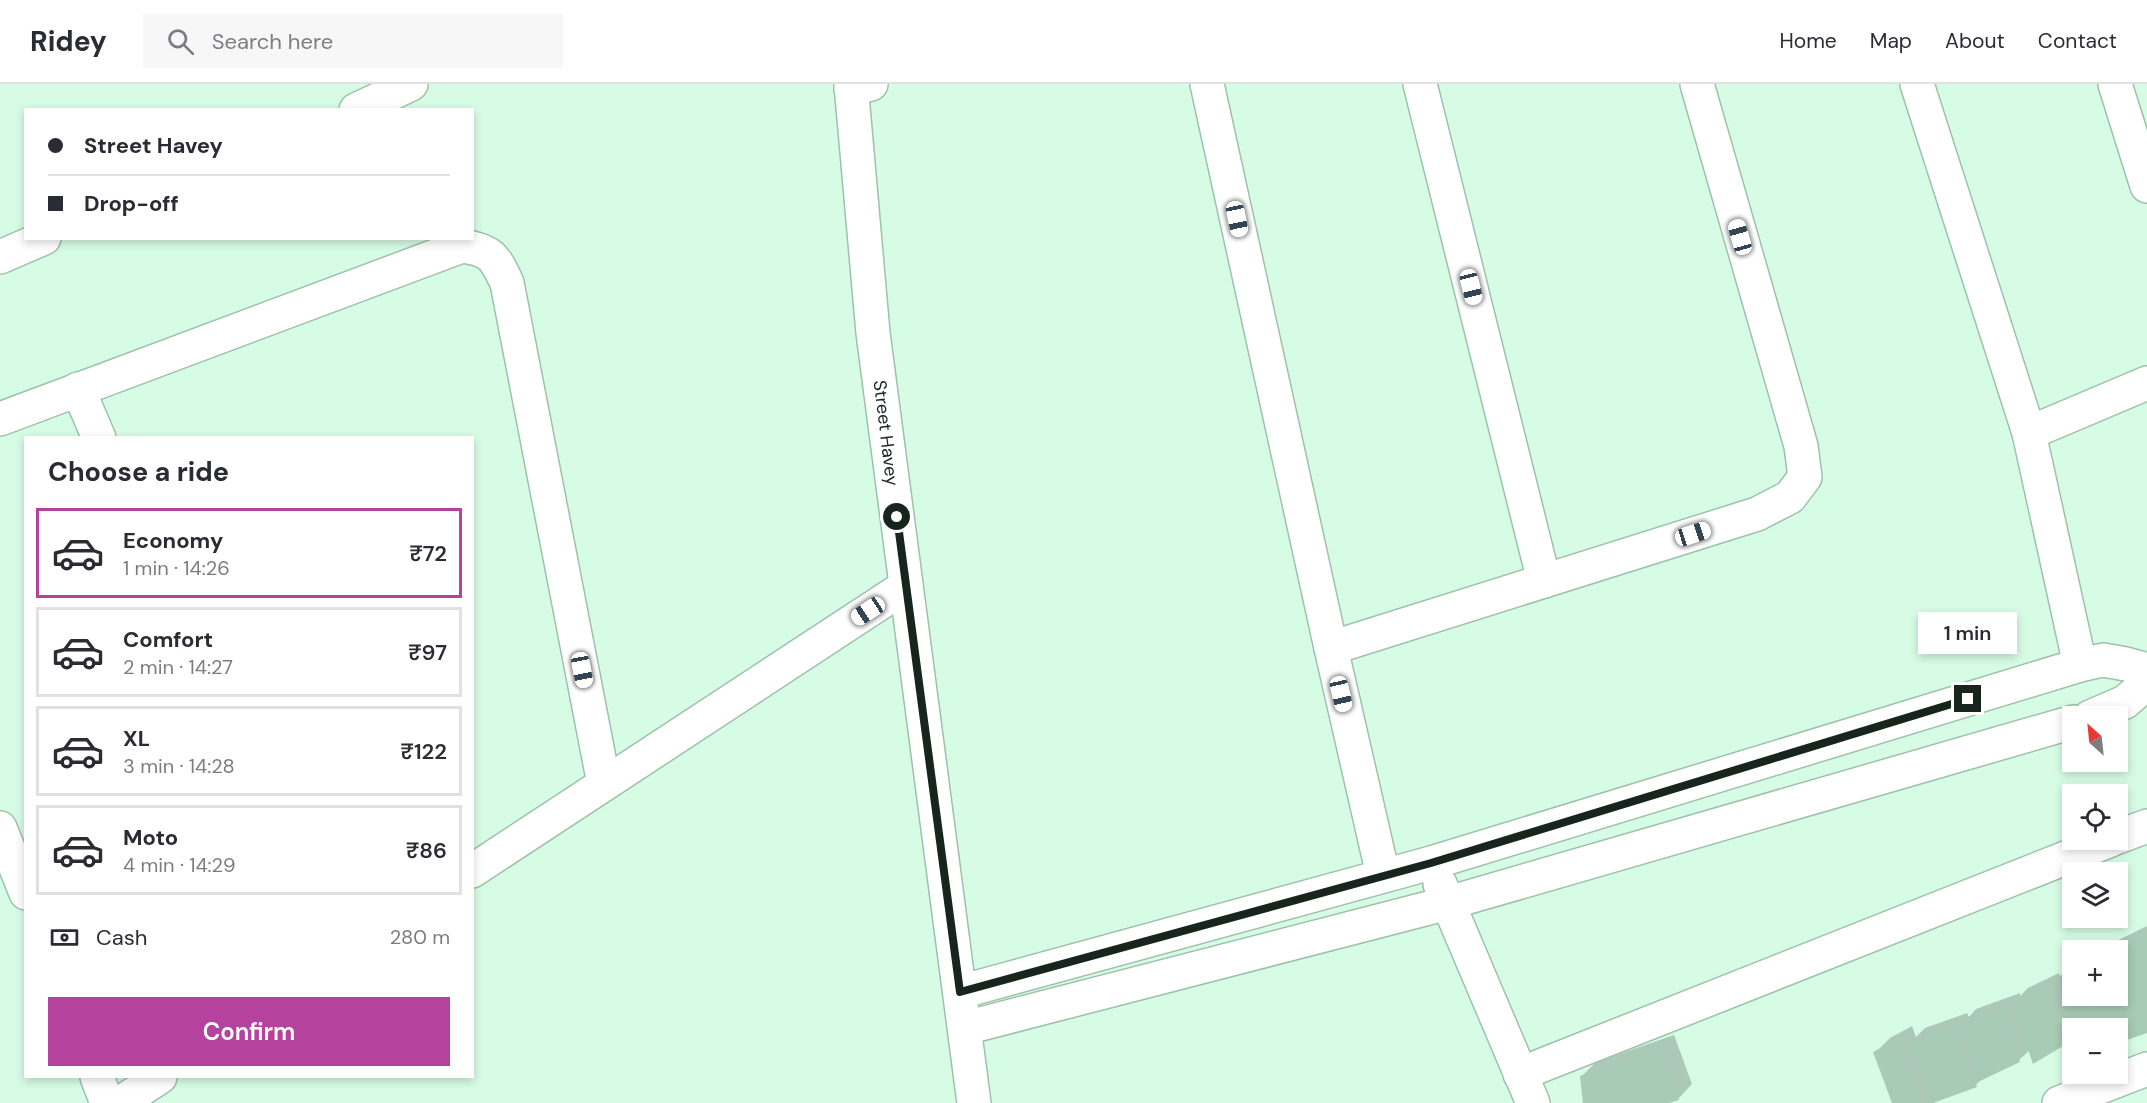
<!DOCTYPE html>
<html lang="en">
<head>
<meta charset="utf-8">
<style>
  body { margin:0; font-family:"DM Sans",sans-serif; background:#f7f7f7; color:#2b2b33; height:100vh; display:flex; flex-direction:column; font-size:22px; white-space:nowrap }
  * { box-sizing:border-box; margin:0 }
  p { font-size:20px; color:#7c7c81 }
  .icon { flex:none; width:33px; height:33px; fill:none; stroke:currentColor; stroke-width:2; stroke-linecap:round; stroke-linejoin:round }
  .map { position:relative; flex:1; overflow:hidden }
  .sheet { position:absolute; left:24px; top:352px; width:450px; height:642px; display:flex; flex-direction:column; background:#fff; border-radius:0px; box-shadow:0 3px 9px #0003 }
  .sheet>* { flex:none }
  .top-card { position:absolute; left:24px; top:24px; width:450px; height:132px; border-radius:0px; box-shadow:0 3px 9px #0003; display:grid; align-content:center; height:132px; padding:0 24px; background:#fff }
  .needle { width:39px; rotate:333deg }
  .controls { position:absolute; left:2062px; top:622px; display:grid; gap:12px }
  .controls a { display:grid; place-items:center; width:66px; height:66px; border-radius:0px; background:#fff; box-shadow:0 3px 9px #0003; font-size:30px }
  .end { position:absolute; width:27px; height:27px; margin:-14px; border:8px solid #17251d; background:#fff; box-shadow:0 0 0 3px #fff }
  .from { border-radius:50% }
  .bubble { position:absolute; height:42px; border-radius:0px; background:#fff; box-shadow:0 3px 9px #0003; font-size:20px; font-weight:600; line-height:42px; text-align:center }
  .car { position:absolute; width:18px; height:36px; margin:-18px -9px; border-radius:8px; box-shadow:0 0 4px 2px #0007; background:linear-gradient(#fff 24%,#345 0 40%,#fff 0 76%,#345 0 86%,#fff 0) }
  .top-card b { display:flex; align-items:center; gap:21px; height:57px; font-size:22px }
  .top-card b+b { border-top:2px solid #e1e1e2 }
  .top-card i { width:15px; height:15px; background:#2b2b33 }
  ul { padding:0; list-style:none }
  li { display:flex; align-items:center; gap:18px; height:90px; margin:0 12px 9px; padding:0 12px; border:3px solid #e1e1e2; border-radius:0px }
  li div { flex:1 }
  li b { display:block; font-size:22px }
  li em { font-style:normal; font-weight:600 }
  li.on { border-color:#b5429c }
  li>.icon { width:54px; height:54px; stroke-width:1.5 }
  h2 { padding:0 24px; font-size:27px; line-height:72px }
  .pay { display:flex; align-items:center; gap:15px; height:66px; padding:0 24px; font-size:22px }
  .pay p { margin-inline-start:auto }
  .primary-button { display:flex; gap:12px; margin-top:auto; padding:12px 24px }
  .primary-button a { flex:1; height:69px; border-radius:0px; background:#b5429c; color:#fff; font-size:24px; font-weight:600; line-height:69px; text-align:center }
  header { display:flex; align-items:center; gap:36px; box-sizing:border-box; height:84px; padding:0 30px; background:#fff; border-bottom:2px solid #e1e1e2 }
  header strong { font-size:28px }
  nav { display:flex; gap:33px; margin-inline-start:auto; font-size:21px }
  .search { width:420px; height:54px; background:#f7f7f7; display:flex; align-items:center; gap:15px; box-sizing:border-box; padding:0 21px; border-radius:0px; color:#7c7c81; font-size:22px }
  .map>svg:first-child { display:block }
  .shadow { fill:#0003 }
  .building { fill:#a7cbb5 }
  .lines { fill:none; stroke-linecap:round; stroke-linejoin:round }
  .street-casing { stroke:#9dc1aa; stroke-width:36 }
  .secondary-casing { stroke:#9dc1aa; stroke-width:36 }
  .street { stroke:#fff; stroke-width:33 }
  .secondary { stroke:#fff; stroke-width:33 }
  .route { stroke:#17251d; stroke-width:8 }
  .labels { text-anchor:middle; stroke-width:4.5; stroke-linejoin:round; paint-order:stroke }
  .street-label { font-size:18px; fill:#17251d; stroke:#fff }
</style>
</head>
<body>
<header>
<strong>Ridey</strong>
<div class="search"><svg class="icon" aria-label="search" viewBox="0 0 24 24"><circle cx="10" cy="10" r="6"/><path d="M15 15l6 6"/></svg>Search here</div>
<nav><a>Home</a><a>Map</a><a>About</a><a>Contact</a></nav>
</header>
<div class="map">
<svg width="2147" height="1019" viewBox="0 0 2147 1019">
  <rect width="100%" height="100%" fill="#d7fce5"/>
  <g class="shadow">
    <polygon points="2147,842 2147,948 2118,957 2118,945 2073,945 2073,952 2067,958 2030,966 2019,976 1984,993 1976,1001 1933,1019 1894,1019 1875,969 1890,954 1912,942 1916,953 1925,944 1967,929 1969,933 1976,925 2020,909 2020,912 2028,904 2059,889 2060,892 2073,880 2073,912 2118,912 2118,867 2101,867 2106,862"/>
    <polygon points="1674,951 1692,1000 1678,1015 1663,1019 1585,1019 1582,992 1596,978"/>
  </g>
  <g class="building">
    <polygon points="2147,852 2147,949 2118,959 2118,945 2104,945 2093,912 2118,912 2118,866"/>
    <polygon points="2073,888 2073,912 2085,912 2098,945 2072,945 2058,893"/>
    <polygon points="2045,903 2068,959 2033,980 2012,918"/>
    <polygon points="2005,923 2020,978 1980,997 1960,939"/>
    <polygon points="1953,942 1977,1003 1933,1019 1909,958"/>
    <polygon points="1898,955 1919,1019 1892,1019 1873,968"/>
    <polygon points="1659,964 1679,1016 1669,1019 1583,1019 1580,992"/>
  </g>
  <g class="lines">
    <defs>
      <g id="street">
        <polyline points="1207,0 1331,564 1383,791"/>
        <polyline points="1420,0 1544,497"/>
        <polyline points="1917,0 2029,349 2080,581"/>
        <polyline points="2115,0 2147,102"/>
        <polyline points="851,5 871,0"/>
        <polyline points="356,26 411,0"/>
        <polyline points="0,173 44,154"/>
        <polyline points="78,305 99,354"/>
        <path d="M0,335l462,-173c29,4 33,11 45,37l97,501"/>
        <polyline points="2029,349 2147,299"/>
        <polyline points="1331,564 1757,430 1790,413 1805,393 1801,362 1697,0"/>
        <polyline points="2090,633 2125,618 2147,599"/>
        <polyline points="0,744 26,809"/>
        <polyline points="2118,753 2147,742"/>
        <polyline points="472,787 906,502"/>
        <polyline points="1440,800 1533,1019"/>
        <polyline points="960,908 1431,779 2080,581 2103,576 2126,580 2147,586"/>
        <polyline points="965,944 1448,819 2073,638"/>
        <polyline points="1520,990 2111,756"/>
        <polyline points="97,993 107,1019"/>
        <polyline points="120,1019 160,993"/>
        <polyline points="2059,1019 2147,985"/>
      </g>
      <polyline id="secondary" points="851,0 873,249 974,1019"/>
    </defs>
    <use href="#street" class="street-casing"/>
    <use href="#secondary" class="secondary-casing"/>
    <use href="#street" class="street"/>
    <use href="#secondary" class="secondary"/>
  </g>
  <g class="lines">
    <polyline class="route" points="897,433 960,908 1431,779 1968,615"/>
  </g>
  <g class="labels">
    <g class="street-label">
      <text transform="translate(886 349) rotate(83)" y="6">Street Havey</text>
    </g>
  </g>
</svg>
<div class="controls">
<a><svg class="needle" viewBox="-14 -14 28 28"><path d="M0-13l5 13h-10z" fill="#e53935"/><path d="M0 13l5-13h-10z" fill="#7c7c81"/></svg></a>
<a><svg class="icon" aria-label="locate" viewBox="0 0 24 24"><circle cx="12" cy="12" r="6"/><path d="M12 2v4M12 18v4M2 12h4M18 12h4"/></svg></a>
<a><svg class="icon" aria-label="layers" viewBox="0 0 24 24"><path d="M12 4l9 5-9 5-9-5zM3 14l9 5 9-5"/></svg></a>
<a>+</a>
<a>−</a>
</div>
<i class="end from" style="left:897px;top:433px"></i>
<i class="end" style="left:1968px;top:615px"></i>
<div class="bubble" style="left:1918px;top:528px;width:99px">1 min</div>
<i class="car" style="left:1237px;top:135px;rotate:168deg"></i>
<i class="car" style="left:1740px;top:153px;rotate:344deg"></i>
<i class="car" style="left:1471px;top:203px;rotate:166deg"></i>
<i class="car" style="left:1693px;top:450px;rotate:72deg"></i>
<i class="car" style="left:868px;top:527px;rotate:237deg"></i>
<i class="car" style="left:582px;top:586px;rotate:169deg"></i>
<i class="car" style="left:1341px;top:610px;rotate:167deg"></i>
<div class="top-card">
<b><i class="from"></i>Street Havey</b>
<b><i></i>Drop-off</b>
</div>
<section class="sheet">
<h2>Choose a ride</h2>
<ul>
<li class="on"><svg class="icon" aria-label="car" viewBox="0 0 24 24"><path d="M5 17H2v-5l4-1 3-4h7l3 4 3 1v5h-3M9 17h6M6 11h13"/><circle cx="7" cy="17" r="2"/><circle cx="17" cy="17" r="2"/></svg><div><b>Economy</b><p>1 min · 14:26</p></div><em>₹72</em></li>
<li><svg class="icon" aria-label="car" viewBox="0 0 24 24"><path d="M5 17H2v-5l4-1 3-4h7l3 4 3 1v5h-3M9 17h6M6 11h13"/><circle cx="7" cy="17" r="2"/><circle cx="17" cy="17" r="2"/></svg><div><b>Comfort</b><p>2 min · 14:27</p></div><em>₹97</em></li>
<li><svg class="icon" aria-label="car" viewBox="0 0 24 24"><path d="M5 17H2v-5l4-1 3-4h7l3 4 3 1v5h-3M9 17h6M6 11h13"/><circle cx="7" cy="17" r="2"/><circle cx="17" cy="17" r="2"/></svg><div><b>XL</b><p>3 min · 14:28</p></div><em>₹122</em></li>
<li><svg class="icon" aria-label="car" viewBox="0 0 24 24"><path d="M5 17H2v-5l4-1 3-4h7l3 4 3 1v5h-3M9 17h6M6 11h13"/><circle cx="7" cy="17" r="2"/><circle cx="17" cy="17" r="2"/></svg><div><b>Moto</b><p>4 min · 14:29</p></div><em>₹86</em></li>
</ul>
<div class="pay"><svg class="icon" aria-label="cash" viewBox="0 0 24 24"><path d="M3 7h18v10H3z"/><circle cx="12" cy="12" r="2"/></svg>Cash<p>280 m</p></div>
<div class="primary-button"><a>Confirm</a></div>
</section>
</div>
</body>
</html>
